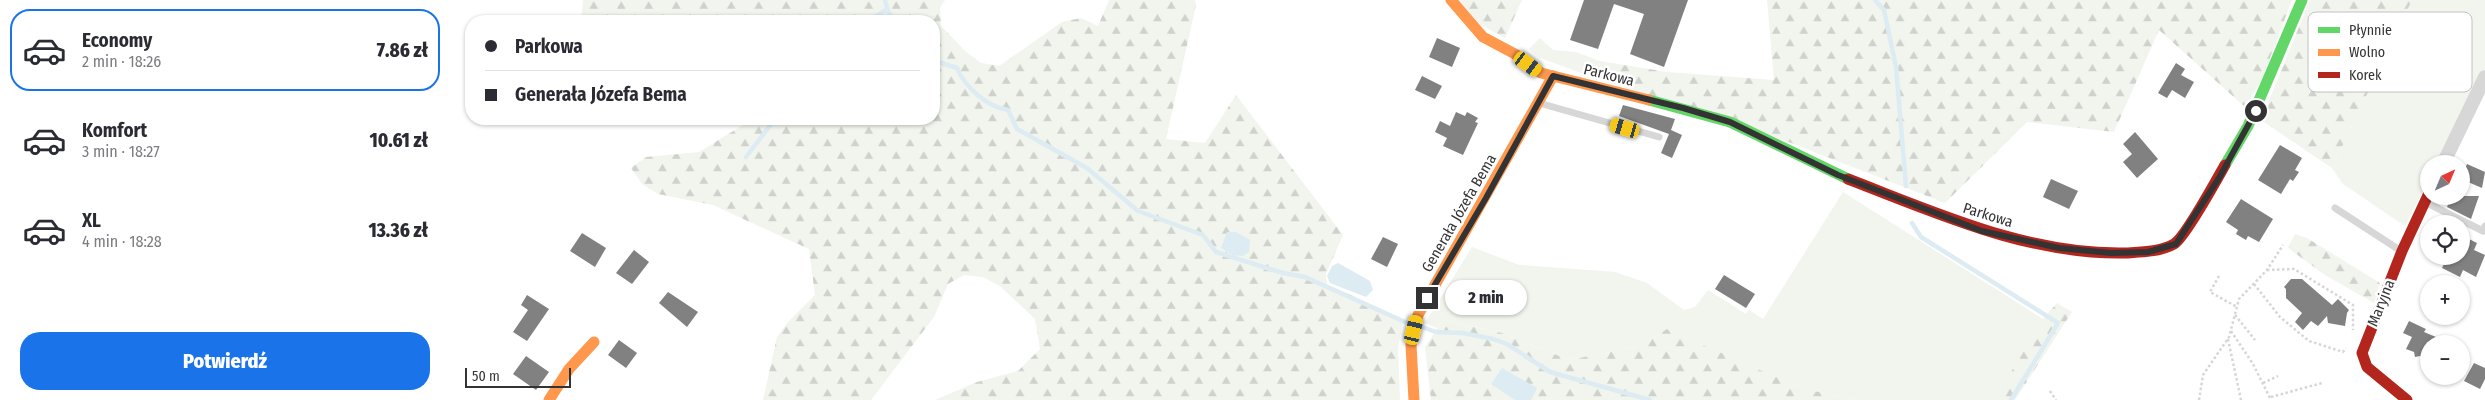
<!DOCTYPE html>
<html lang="pl">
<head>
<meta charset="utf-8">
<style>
  body { margin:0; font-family:"Fira Sans Condensed",sans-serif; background:#f7f7f7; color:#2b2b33; height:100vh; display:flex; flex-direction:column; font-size:19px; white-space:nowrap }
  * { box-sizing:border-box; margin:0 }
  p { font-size:16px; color:#7c7c81 }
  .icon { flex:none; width:28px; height:28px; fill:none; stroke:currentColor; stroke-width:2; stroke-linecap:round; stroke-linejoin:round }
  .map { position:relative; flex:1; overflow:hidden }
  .side { display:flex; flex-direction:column; background:#fff; width:450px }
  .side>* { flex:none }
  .hud { position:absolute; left:15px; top:15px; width:475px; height:110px; border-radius:20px; box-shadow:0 1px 4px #0004; display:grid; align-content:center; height:110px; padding:0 20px; background:#fff }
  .needle { width:32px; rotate:44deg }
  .controls { position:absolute; left:1970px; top:155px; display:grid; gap:10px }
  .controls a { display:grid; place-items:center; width:50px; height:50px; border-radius:50%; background:#fff; box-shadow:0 1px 4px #0004; font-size:25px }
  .scale { position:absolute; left:15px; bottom:12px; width:106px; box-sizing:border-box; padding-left:5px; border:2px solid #333; border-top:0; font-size:14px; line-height:18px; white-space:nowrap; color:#333; -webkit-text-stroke:4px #fff; paint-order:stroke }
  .end { position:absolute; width:22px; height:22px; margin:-11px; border:6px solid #333; background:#fff; box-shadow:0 0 0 2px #fff }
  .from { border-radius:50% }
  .bubble { position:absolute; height:35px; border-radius:18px; background:#fff; box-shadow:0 1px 4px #0004; font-size:16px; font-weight:800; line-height:35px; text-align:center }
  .car { position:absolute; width:15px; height:30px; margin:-15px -8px; border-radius:6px; box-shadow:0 0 4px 1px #0007; background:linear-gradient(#f5c518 24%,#345 0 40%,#f5c518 0 76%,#345 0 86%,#f5c518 0) }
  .hud b { display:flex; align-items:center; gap:18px; height:48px; font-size:19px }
  .hud b+b { border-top:1px solid #e1e1e2 }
  .hud i { width:12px; height:12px; background:#2b2b33 }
  ul { padding:9px 0 0; list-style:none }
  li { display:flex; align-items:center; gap:15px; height:82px; margin:0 10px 8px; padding:0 10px; border:2px solid transparent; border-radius:20px }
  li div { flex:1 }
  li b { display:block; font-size:19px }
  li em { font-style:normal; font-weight:800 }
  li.on { border-color:#1a73e8 }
  li>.icon { width:45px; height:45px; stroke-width:1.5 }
  .action { display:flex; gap:10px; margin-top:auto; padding:10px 20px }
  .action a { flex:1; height:58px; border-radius:20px; background:#1a73e8; color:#fff; font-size:20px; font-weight:800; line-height:58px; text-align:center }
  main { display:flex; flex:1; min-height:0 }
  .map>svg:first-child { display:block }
  .grass { fill:#f1f5ed }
  .forest { fill:url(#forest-firs) }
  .water { fill:#ddebf3 }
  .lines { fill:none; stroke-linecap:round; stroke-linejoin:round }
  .stream { stroke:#ddebf3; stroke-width:4.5 }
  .building { fill:#818181 }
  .path { stroke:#d6d6d6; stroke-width:2.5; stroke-dasharray:2.5 2.5; stroke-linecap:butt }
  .lane { stroke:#d7d7d7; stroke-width:7 }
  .street { stroke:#d7d7d7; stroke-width:14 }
  .fast { stroke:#63d668; stroke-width:11 }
  .slow { stroke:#ff974d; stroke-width:11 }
  .jam { stroke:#b3261e; stroke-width:11 }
  .route { stroke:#333; stroke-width:6 }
  .labels { text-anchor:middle; stroke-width:5; stroke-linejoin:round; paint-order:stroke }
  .street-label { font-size:15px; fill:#333; stroke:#fff }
  .key { fill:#fff; stroke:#c2c2c2; stroke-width:1 }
  .key-label { font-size:14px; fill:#333 }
</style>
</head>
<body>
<main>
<section class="side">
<ul>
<li class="on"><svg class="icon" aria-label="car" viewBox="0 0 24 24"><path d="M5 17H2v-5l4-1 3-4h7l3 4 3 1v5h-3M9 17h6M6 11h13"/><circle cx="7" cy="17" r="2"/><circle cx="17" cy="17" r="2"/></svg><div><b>Economy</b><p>2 min · 18:26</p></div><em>7.86 zł</em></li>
<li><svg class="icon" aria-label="car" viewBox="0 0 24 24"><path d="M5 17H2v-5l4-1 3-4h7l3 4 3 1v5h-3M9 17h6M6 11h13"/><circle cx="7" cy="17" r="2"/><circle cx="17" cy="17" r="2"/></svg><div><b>Komfort</b><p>3 min · 18:27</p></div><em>10.61 zł</em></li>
<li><svg class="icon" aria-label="car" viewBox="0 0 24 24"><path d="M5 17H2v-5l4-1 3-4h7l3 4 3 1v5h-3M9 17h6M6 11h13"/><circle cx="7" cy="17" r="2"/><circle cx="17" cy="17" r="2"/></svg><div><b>XL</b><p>4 min · 18:28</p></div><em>13.36 zł</em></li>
</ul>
<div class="action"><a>Potwierdź</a></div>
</section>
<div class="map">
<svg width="2035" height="400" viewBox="0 0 2035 400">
  <defs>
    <pattern id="forest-firs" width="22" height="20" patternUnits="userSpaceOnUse" patternTransform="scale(1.25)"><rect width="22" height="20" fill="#f1f5ed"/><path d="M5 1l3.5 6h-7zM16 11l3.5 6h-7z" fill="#cfd2cc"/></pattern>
  </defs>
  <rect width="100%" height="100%" fill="#fff"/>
  <g class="grass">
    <polygon points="1962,0 2035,0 2035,68 1986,164 1979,164 1979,179 1955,226 1893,184 1882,168"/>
    <polygon points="1090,38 1103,50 1126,52 1150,61 1147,79 1088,57 1079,49"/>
    <polygon points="1393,192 1593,319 1544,400 1405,400 1351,388 1217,329 1190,346 1119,360 1052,333 993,320 987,328 975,323 1022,247 1069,265 1165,272 1197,283 1234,310 1245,307 1258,290 1296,314 1299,310 1313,319"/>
  </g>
  <g class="forest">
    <polygon points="133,0 495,0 490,8 491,26 516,52 531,63 549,66 612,22 631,18 648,26 659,0 745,0 746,5 716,139 755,143 786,95 893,235 876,274 877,284 953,319 948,348 950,400 485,400 527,382 568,371 590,349 585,319 550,286 533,277 514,275 498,284 484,317 421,400 313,400 327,337 338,322 365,295 359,249 263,205 208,194 192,184 181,168 196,157 249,152 293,125 293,119 484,119 484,21 131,21"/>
    <polygon points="1008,0 1072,0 1055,38 1031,25"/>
    <polygon points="1317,0 1842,0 1812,79 1795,107 1709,30 1664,132 1577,122 1495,203 1279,119 1147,79 1150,61 1217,72 1324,80"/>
    <polygon points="1860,0 1962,0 1882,168 1811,120"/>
    <polygon points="1845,234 1857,238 1930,283 1924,303 1875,275 1838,248"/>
    <polygon points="1607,303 1622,312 1565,400 1544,400 1593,319"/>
    <polygon points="993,320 1052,333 1119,360 1190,346 1217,329 1351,388 1405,400 981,400 975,347"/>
  </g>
  <g class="water">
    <polygon points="777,232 786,232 800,240 799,252 793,256 783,255 771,248"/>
    <polygon points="888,263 920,281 923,290 916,297 880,283 877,276 882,266"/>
    <polygon points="1052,368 1087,388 1081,400 1065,400 1041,384"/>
  </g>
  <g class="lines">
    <g class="stream">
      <path d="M435,0c3,10 2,16 14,21"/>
      <polyline points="1425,0 1434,10 1446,67 1456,186"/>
      <polyline points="418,21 436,10"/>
      <path d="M484,57l4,5 19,6c8,19 30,39 51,42l9,19 70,39 51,43 65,24 13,17 67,21 22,4 100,45"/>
      <polyline points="296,157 325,119"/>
      <polyline points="1462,223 1471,237 1608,323 1561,400"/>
      <polyline points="972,327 986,332 1013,333 1043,339 1057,344 1100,372 1200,400"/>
    </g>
  </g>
  <g class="building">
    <polygon points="1134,0 1238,0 1214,67 1180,54 1194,14 1164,4 1148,49 1120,40"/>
    <polygon points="987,38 1010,48 1002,67 979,57"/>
    <polygon points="1726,63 1735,69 1731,75 1744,82 1735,98 1722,90 1717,98 1708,93"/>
    <polygon points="972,76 992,86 985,99 965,90"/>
    <polygon points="1173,105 1225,119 1221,130 1232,135 1222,158 1211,153 1219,134 1169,116"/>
    <polygon points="1006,112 1015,116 1017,112 1028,118 1025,122 1028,123 1013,155 993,146 997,138 985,132 990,121 1000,126"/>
    <polygon points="1685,132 1708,159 1687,178 1673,162 1682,154 1673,144"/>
    <polygon points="1830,145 1852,158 1845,170 1849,172 1843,181 1840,179 1831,194 1808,180"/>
    <polygon points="2017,164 2035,172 2032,188 2011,179"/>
    <polygon points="1601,179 1628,191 1619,209 1593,197"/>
    <polygon points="2002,196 2029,196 2021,219 1997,207"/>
    <polygon points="1791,199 1823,219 1809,242 1798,236 1796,240 1786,234 1788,230 1776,222"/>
    <polygon points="2011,226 2017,229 2013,236 2027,243 2024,250 2035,255 2026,277 2013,270 2010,277 1992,268 1998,256 2011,256"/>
    <polygon points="132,233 156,248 145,267 120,251"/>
    <polygon points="933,237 948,244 937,267 921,259"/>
    <polygon points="184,250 199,262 182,284 166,273"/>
    <polygon points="1274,275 1305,294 1296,308 1265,289"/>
    <polygon points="1841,279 1852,279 1882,305 1888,299 1899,310 1897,313 1895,326 1878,323 1877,316 1868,326 1861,321 1853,330 1845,322 1852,313 1836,298 1836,289 1834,287"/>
    <polygon points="218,292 248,312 237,327 209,303"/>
    <polygon points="77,295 99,309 77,341 63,332 78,310 71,305"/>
    <polygon points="1959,321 1976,329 1974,332 1986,337 1983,344 1979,344 1975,358 1970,356 1965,357 1964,352 1956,349 1962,337 1953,333"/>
    <polygon points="169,340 187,353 176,368 158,355"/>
    <polygon points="76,356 99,372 86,390 63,374"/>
    <polygon points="2024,363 2035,368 2035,379 2030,389 2014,381"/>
  </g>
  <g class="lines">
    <g class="path">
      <polyline points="1817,270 1844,269 1903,305 1903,330"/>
      <polyline points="1769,276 1760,292 1787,307"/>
      <polyline points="1804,284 1830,317 1859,341 1893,352 1896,348"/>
      <polyline points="1785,315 1805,340"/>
      <polyline points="1781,331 1803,364 1821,400"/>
      <polyline points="1778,339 1791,400"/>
      <polyline points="1813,383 1828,376"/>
      <polyline points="1600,391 1606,400"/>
      <polyline points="1821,397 1872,383"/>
      <polyline points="1749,400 1753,375 1779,337 1789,299 1817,270 1833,245"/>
    </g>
    <g class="lane">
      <polyline points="1089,103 1209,137"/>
      <polyline points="1975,202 2033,231 2035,226"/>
      <polyline points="1885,208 1951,251"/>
    </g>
    <polyline class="street" points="1993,164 2035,77"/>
    <g class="fast">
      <polyline points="1199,100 1280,122 1398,179"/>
      <polyline points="1775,165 1798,126 1852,0"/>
    </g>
    <g class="slow">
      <polyline points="1001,0 1033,37 1065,54 1091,73 1199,100"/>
      <polyline points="99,400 119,369 144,342"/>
      <polyline points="964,400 961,345 968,315 1103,76"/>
    </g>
    <g class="jam">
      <path d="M1398,179c89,34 180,76 277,74 16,-1 35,-1 49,-9 11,-6 43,-65 51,-79"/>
      <polyline points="1957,400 1917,367 1912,353 1952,251 1979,193"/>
    </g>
  </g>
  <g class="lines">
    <polyline class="route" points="977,298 1036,198 1103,76 1233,108 1280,122 1388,175 1532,231 1609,248 1661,253 1698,252 1726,244 1769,178 1806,111"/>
  </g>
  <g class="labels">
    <g class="street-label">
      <text transform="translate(1159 75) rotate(14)" y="5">Parkowa</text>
      <text transform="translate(1009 213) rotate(-60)" y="5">Generała Józefa Bema</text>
      <text transform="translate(1538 215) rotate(17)" y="5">Parkowa</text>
      <text transform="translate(1931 303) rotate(-68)" y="5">Maryjna</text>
    </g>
  </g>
  <rect x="1858" y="12" width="164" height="80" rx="8" class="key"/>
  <rect x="1868" y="27" width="22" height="6" fill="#63d668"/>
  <rect x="1868" y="49" width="22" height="7" fill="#ff974d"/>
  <rect x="1868" y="72" width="22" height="6" fill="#b3261e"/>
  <g class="key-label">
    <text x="1899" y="35">Płynnie</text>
    <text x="1899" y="57">Wolno</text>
    <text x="1899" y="80">Korek</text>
  </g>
</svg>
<div class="controls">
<a><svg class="needle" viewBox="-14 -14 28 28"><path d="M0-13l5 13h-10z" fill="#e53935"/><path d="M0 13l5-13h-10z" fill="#7c7c81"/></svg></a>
<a><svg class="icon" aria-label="locate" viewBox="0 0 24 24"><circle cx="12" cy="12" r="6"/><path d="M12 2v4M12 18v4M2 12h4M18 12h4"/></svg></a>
<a>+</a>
<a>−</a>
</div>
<div class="scale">50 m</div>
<i class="end from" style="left:1806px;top:111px"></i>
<i class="end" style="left:977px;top:298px"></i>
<div class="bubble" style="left:995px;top:280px;width:82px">2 min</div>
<i class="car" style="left:1078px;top:64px;rotate:126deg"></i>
<i class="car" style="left:1175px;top:128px;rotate:286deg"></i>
<i class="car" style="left:964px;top:330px;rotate:13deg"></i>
<div class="hud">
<b><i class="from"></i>Parkowa</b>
<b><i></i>Generała Józefa Bema</b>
</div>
</div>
</main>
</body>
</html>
